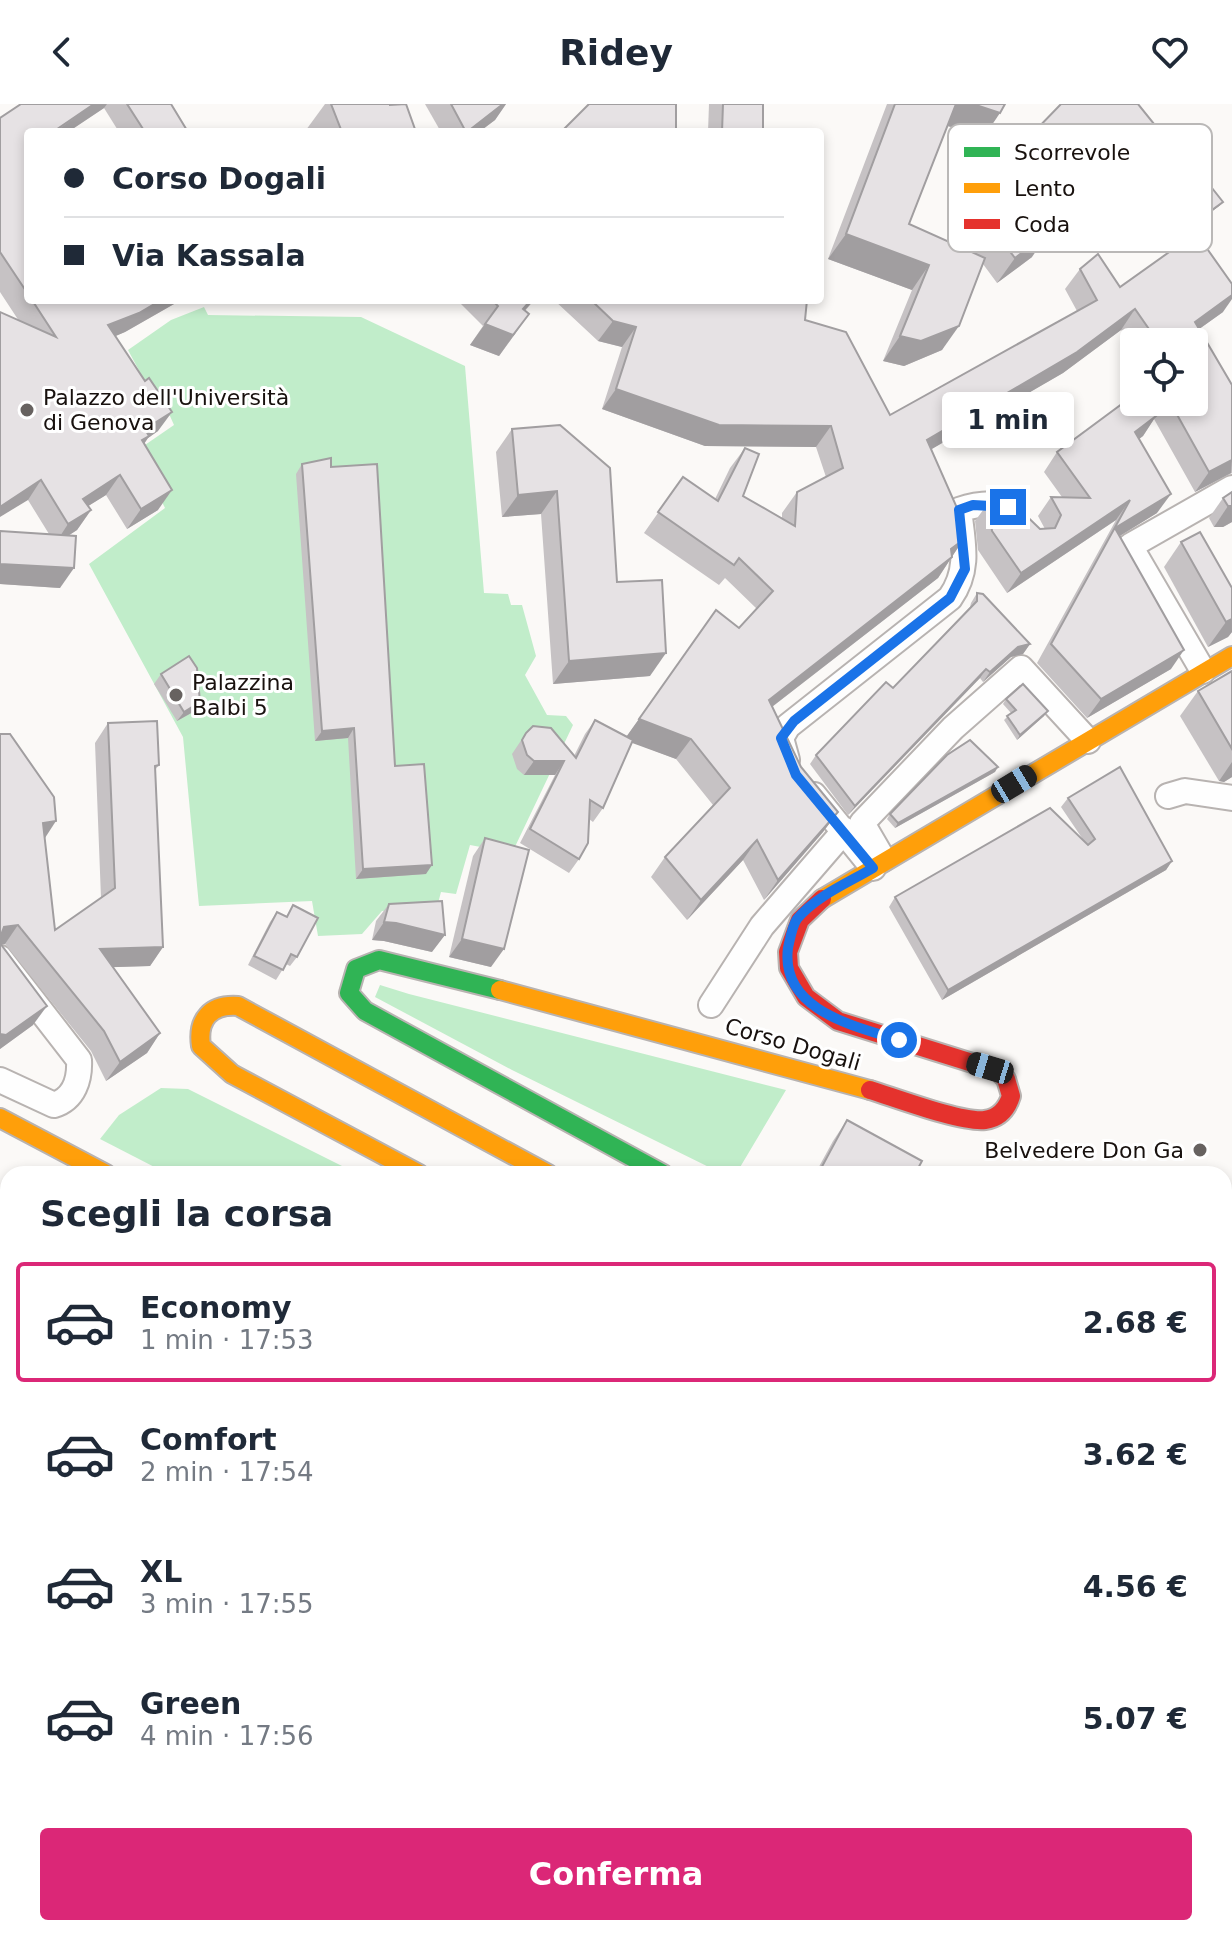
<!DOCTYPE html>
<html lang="it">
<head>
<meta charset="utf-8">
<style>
  body { margin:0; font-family:"DejaVu Sans",sans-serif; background:#f2f2f3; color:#1f2937; height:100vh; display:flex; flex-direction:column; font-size:30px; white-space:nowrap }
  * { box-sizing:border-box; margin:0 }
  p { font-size:26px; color:#747a83 }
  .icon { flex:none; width:44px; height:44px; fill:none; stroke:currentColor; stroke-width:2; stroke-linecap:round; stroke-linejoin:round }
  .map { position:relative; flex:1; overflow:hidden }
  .details { position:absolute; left:0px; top:1062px; width:1232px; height:770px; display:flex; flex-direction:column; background:#fff; border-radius:24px 24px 0 0; box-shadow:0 4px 12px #0003 }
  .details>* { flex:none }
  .hud { position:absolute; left:24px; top:24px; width:800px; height:176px; border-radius:8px; box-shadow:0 4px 12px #0003; display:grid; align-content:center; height:176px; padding:0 40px; background:#fff }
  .tools { position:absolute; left:1120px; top:224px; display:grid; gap:16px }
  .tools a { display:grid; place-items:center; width:88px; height:88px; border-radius:8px; background:#fff; box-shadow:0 4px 12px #0003; font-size:40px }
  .end { position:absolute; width:36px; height:36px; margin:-18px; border:10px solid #1a73e8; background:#fff; box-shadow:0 0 0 4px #fff }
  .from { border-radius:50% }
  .bubble { position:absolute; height:56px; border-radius:8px; background:#fff; box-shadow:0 4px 12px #0003; font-size:26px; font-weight:700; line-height:56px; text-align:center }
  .car { position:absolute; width:24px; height:48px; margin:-24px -12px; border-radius:10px; box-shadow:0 0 6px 2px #0007; background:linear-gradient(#222 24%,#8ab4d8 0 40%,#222 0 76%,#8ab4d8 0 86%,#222 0) }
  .hud b { display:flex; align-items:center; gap:28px; height:76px; font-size:30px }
  .hud b+b { border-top:2px solid #e0e1e3 }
  .hud i { width:20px; height:20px; background:#1f2937 }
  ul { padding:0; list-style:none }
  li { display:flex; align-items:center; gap:24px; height:120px; margin:0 16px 12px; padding:0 24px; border:4px solid transparent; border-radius:8px }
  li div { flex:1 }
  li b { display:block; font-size:30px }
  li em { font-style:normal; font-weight:700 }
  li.current { border-color:#db2777 }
  li>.icon { width:72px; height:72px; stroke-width:1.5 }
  h2 { padding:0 40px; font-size:36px; line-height:96px }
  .button { display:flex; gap:16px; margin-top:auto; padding:16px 40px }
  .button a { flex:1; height:92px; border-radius:8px; background:#db2777; color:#fff; font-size:32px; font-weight:700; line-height:92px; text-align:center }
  header { display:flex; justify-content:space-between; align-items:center; height:104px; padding:0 40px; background:#fff; font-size:36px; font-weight:700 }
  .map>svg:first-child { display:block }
  .green { fill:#c1edca }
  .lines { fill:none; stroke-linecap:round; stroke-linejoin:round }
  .street-casing { stroke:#b8b3b1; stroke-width:28 }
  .fast-casing { stroke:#b8b3b1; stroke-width:22 }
  .slow-casing { stroke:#b8b3b1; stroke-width:22 }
  .jam-casing { stroke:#b8b3b1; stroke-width:22 }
  .street { stroke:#fefefe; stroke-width:24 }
  .fast { stroke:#30b455; stroke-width:18 }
  .slow { stroke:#ff9f0a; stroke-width:18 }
  .jam { stroke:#e5322d; stroke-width:18 }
  .wall { fill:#c6c2c4 }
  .shaded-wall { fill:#a19ea0 }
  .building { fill:#e6e2e4; stroke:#a19ea0; stroke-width:2 }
  .route { stroke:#1a73e8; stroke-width:10 }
  .poi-dot { fill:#676260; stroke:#fff; stroke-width:3 }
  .labels { text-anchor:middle; stroke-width:6; stroke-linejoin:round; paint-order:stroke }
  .poi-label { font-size:22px; fill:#18110e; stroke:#fff; text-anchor:start }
  .street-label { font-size:22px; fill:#18110e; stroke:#fff }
  .key { fill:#fff; stroke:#bab8b7; stroke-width:2 }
  .key-label { font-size:22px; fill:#18110e }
</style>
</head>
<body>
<header><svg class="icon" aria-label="back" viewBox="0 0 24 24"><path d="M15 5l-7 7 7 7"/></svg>Ridey<svg class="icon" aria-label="heart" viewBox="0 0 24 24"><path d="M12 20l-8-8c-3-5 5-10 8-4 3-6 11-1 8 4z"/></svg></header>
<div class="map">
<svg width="1232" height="1831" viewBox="0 0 1232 1831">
  <rect width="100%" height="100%" fill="#fbf9f7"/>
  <g class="green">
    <polygon points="204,203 208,211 361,213 465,262 484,489 508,490 511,501 522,501 536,552 525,571 547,611 566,612 573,621 512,749 470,741 456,790 441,788 437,803 382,807 362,830 318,832 312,797 199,802 183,633 89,460 165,404 142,358 142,343 174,321 170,312 161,308 161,298 170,294 167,285 150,287 128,246 171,216"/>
    <polygon points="380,881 409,890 786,986 736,1070 723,1070 512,966 375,893"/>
    <polygon points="161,984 188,985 358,1070 168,1070 100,1035 119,1011"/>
    <polygon points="8,1246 8,1337 0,1324 0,1252"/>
    <polygon points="8,1612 8,1824 108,1824 107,1831 0,1831 0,1620"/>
  </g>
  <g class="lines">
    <defs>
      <g id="street">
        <polyline points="1203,567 1130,442 1232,384"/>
        <path d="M787,656l-6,-22 7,-12 162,-128c20,-28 13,-55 9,-88 18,-6 40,-9 57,1"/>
        <polyline points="814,691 873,764"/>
        <polyline points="1168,692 1185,687 1232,694"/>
        <polyline points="883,755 862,719 953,624 1021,564 1088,637"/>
        <path d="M0,854l79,102c1,19 -5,39 -25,45l-54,-25"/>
        <polyline points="711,901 762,822 845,726"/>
      </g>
      <g id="fast">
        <polyline points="500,886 379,856 356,865 349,889 365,907 663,1070"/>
        <polyline points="0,1222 8,1218"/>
        <polyline points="0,1375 8,1388"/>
      </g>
      <g id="slow">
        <polyline points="822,795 1232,552"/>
        <polyline points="500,886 870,986"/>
        <polyline points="0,1014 106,1070"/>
        <path d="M419,1070l-187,-100 -31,-28c-4,-27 10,-42 37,-40l310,168"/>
        <polyline points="133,1831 134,1824"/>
      </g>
      <path id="jam" d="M822,795l-22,21 -12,32 1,16 17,29 32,24 160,50 8,8 5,17c-4,13 -12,22 -26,24 -23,3 -89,-22 -115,-30"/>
    </defs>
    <use href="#street" class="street-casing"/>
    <use href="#fast" class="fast-casing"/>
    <use href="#slow" class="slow-casing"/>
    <use href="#jam" class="jam-casing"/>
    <use href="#street" class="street"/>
    <use href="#fast" class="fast"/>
    <use href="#slow" class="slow"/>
    <use href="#jam" class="jam"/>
  </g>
  <g class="wall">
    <polygon points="21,0 171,0 188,28 119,28 104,4 68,28 28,28 28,196 181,196 125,228 115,232 158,327 148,334 144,340 158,406 127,425 106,391 88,402 91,406 77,426 68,432 60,484 0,480 0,427 49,430 28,396 19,217 0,188 0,14"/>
    <polygon points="325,0 390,0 416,28 307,28 306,26"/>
    <polygon points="425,0 506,0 495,16 479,28 441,28"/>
    <polygon points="709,0 763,0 763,28 708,28"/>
    <polygon points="887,0 1005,0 983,34 947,22 909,120 974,149 952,120 969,95 1061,0 1167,36 1150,61 1114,88 1083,49 1029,105 1032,153 997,179 983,160 942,246 904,262 883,257 912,186 828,155"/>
    <polygon points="1166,59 1223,98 1219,102 1202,115 1162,64"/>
    <polygon points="1080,165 1120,183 1223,208 1199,225 1232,281 1232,369 1195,388 1154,315 1143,332 1139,335 1157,409 1120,432 1171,565 1087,614 1037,559 1116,416 1007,489 978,446 975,417 989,398 1040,425 1045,425 1038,412 1051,393 1062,393 1044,368 1057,348 1152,307 1158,298 1194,298 1194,238 1134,238 1134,244 1121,226 1063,269 931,345 963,436 938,474 772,603 801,663 838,708 823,728 764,796 743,756 687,816 651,773 665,753 713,701 676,655 632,638 603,704 593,718 589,715 579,755 569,769 520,739 555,671 524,671 517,665 512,650 526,629 574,652 585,630 595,616 627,632 716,506 739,524 757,505 725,474 719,481 644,429 683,373 715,395 730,364 745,344 743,392 782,414 782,409 797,388 826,373 816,343 705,342 602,305 622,243 598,237 554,196 807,196 805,216 890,311 1077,207 1065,185"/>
    <polygon points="457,196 534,196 525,207 515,230 499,252 470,241 483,222"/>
    <polygon points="560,321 617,478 650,572 553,580 541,410 502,413 496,348 512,325"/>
    <polygon points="302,360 331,363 395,662 426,770 356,775 348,634 315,637 296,370"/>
    <polygon points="1232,388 1232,418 1223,423 1214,423 1209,414 1223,394"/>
    <polygon points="1181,438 1232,484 1232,528 1228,533 1208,543 1164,463"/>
    <polygon points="977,489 1030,540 1023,550 1011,553 983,578 980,574 848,711 810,660 816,651 893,584 970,503 971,499"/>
    <polygon points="1232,567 1232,673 1224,678 1219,677 1180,612 1198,587"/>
    <polygon points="161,570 193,608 177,617 154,580"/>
    <polygon points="1006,595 1044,612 1017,636 1004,616 1011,609 1003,600"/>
    <polygon points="108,619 159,661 155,666 163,843 150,862 113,863 160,929 147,949 106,977 91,947 5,840 1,841 33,921 0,945 0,630 44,734 55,826 101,794 95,639"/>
    <polygon points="995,668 895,724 887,715 890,710"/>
    <polygon points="1068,694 1172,757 1166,766 942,896 889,803 895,793 1082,734 1061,703"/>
    <polygon points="485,734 491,863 449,853 473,752"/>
    <polygon points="389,800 432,848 384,837 372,836 376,817"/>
    <polygon points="293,801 297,853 290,862 286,860 276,876 248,861 270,818 277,808 286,813"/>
    <polygon points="847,1016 915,1070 815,1070 833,1037"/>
    <polygon points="0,1418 8,1602 0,1611"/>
    <polygon points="1232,1803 1232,1831 807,1831 804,1829 803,1831 760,1831 747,1824 1224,1824"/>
    <polygon points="314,1824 367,1824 363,1831 325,1831"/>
  </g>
  <g class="shaded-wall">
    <polygon points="94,0 107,0 104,4 68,28 55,28"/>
    <polygon points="503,0 506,0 495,16 479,28 467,28"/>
    <polygon points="954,0 973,0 1000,9 983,34 940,19"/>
    <polygon points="1101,24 1083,49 1009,126 1026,101"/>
    <polygon points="1167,36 1150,61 1114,88 1131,63"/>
    <polygon points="1223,98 1219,102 1202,115 1205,111"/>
    <polygon points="1049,128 1032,153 997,179 1015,154"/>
    <polygon points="846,130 929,161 912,186 828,155"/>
    <polygon points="1232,191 1232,195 1223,208 1181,238 1195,218"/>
    <polygon points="161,196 181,196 125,228 95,241 108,221"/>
    <polygon points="531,196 534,196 508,225 523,205"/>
    <polygon points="1135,205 1121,226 1063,269 913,356 927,336"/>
    <polygon points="529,210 499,252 470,241 485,220"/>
    <polygon points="613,217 636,223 622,243 598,237"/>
    <polygon points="959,222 942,246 904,262 883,257 900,232"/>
    <polygon points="616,285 831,322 816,343 705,342 602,305"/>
    <polygon points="172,308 158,327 148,334 136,351 145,325"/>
    <polygon points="1156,312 1143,332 1122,348 1135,328"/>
    <polygon points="1232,356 1231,369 1195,388 1209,368"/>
    <polygon points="120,371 106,391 69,414 83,395"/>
    <polygon points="41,376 28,396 0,413 0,403"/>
    <polygon points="172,386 158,406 127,425 141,405"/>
    <polygon points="557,387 541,410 502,413 518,391"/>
    <polygon points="1171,390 1157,409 1105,441 1115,424"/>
    <polygon points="1130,396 1116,416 1007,489 1021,469"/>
    <polygon points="1228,402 1232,402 1232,418 1223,423 1214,423"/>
    <polygon points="91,406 77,426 55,440 68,420"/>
    <polygon points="963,436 938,474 755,616 769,596"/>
    <polygon points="0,460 74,464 60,484 0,480"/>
    <polygon points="1232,515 1232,528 1228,533 1208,543 1226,518"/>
    <polygon points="1030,540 1023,550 1011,553 983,578 990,568 1018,543"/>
    <polygon points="1184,546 1171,565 1087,614 1101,595"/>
    <polygon points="666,549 650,572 553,580 569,557"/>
    <polygon points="986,565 980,574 848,711 855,702"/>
    <polygon points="200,598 193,608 177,617 184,608"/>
    <polygon points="1048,607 1044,612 1017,636 1020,631"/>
    <polygon points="639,615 691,635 676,655 624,636"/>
    <polygon points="354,624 348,634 315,637 322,627"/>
    <polygon points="534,657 564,657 555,671 524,671"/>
    <polygon points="1232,658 1232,673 1224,678 1219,677"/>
    <polygon points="998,663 995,668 895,724 898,719"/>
    <polygon points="838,708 823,728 764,796 778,776"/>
    <polygon points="56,717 43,737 43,719"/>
    <polygon points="757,736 743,756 687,816 701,796"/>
    <polygon points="1172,757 1166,766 942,896 948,886"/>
    <polygon points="432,761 426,770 356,775 363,765"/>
    <polygon points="384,818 396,819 445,831 432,848 384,837 372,836"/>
    <polygon points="18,821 5,840 0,841 0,829 4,823"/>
    <polygon points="462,835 504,845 491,863 449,853"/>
    <polygon points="163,843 150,862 86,864 100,845"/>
    <polygon points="47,902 33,921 0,945 0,930"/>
    <polygon points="160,929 147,949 106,977 120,958"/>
    <polygon points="1224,1316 1232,1318 1232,1343 1224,1343"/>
    <polygon points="8,1597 8,1602 0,1611 0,1608"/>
  </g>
  <g class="building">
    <polygon points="21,0 94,0 56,26 58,28 28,28 28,190 0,148 0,14"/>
    <polygon points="127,0 171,0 188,28 145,28"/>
    <polygon points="331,0 390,0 390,1 406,0 416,28 342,28"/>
    <polygon points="451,0 503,0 467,28 466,28"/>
    <polygon points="589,0 676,0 676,28 561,28"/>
    <polygon points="723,0 763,0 763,28 722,28"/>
    <polygon points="895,0 956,0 909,120 985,154 959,222 921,237 900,232 929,161 846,130"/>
    <polygon points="973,0 1005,0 1000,9"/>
    <polygon points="1061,0 1138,0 1167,36 1131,63 1101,24 1026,101 1049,128 1015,154 969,95"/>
    <polygon points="1182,46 1223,98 1205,111 1166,59"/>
    <polygon points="1196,129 1232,180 1232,191 1195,218 1232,281 1232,356 1209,368 1170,298 1194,298 1194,238 1158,238 1135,205 1077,248 927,336 961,413 963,436 951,445 952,453 769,596 801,663 838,708 778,776 757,736 701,796 665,753 730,684 691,635 639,615 716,506 739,524 773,487 739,454 734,461 658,408 683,373 718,397 745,344 759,350 743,392 795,422 797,388 843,364 831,322 719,321 616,285 636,223 613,217 591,196 807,196 805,216 846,228 890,311 1097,196 1080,165 1098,150 1120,183"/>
    <polygon points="32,196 161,196 139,209 108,221 145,277 149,274 172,308 145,325 149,332 142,336 172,386 141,405 120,371 83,395 91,406 68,420 41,376 0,403 0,208 56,233"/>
    <polygon points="492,196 531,196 523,205 529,210 513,231 485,220 498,202"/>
    <polygon points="1134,291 1134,298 1146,298 1156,312 1135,328 1171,390 1115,424 1184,546 1101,595 1051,540 1130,396 1021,469 992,427 989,398 1011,397 1040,425 1055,424 1061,411 1051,393 1090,394 1057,348"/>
    <polygon points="560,321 610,364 617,478 662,476 666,549 569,557 557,387 518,391 512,325"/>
    <polygon points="331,354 331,363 377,360 395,662 424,660 432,761 363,765 354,624 322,627 302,360"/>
    <polygon points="1232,388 1232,402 1228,402 1223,394"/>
    <polygon points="0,427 76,432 74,464 0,460"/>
    <polygon points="1200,428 1232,484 1232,515 1226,518 1181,438"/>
    <polygon points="977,489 983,490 1030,540 1018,543 990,568 986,565 855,702 816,651 886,578 893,584 977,497"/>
    <polygon points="189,552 197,564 200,598 184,608 161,570"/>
    <polygon points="1232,567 1232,645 1198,587"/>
    <polygon points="1023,580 1048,607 1020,631 1007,612 1016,606 1006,595"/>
    <polygon points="595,616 633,636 603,704 590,696 588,739 579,755 530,725 564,657 534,657 527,651 522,636 526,629 533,622 551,624 576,654"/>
    <polygon points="157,617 159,661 155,662 163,843 100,845 160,929 120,958 104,927 18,821 4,823 0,834 0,630 10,630 54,693 56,717 43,719 55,826 115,784 108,619"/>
    <polygon points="970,636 998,663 898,719 890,710 947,651"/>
    <polygon points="1120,663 1172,757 948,886 895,793 1050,704 1088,741 1095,735 1068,694"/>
    <polygon points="485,734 529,746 504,845 462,835"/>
    <polygon points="442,797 445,831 396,819 384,818 389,800"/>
    <polygon points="293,801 318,814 297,853 291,850 283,866 254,852 277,808 287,813"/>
    <polygon points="0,839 47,902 6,931 0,930"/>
    <polygon points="847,1016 922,1057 915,1070 818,1070"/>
    <polygon points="1232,1218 1232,1318 1229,1318 1224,1316 1224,1221"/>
    <polygon points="8,1413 8,1597 6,1599 0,1585 0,1418"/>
    <polygon points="1224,1450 1232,1454 1232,1706 1224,1721"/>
    <polygon points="1224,1798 1232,1803 1232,1829 1221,1824 1224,1824"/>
    <polygon points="218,1824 253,1824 262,1831 209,1831"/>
    <polygon points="346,1824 367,1824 363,1831 357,1831"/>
    <polygon points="846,1824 1209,1824 1205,1831 859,1831"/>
  </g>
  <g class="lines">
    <path class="route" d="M899,936c-45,-14 -119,-30 -111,-92 2,-9 4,-22 9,-29 19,-23 51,-36 76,-51l-77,-93 -15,-37 13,-17 156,-123 15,-29 -6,-59 14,-5 35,2"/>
  </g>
  <g class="poi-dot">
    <circle cx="27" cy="306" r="8"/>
    <circle cx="176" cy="591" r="8"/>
    <circle cx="1200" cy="1046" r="8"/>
  </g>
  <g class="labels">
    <g class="poi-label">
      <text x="43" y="301">Palazzo dell'Università<tspan x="43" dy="25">di Genova</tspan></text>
      <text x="192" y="586">Palazzina<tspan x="192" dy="25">Balbi 5</tspan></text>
      <text x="1184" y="1054" text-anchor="end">Belvedere Don Ga</text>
    </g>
    <g class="street-label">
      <text transform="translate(793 940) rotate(16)" y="8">Corso Dogali</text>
    </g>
  </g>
  <rect x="948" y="20" width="264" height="128" rx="12" class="key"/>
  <rect x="964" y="43" width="36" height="10" fill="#30b455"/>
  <rect x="964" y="79" width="36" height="10" fill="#ff9f0a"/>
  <rect x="964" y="115" width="36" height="10" fill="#e5322d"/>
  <g class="key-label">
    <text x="1014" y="56">Scorrevole</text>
    <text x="1014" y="92">Lento</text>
    <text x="1014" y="128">Coda</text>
  </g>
</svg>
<div class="tools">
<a><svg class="icon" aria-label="locate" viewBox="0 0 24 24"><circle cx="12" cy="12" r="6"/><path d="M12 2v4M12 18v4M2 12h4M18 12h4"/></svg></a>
</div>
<i class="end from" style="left:899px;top:936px"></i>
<i class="end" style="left:1008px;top:403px"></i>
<div class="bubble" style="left:942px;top:288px;width:132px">1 min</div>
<i class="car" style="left:1014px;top:680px;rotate:59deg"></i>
<i class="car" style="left:990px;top:964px;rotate:287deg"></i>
<div class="hud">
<b><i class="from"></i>Corso Dogali</b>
<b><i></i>Via Kassala</b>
</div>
<section class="details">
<h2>Scegli la corsa</h2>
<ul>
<li class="current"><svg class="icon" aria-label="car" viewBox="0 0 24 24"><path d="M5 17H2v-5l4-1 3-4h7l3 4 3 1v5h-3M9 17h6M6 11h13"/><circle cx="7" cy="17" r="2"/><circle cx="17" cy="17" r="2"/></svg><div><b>Economy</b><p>1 min · 17:53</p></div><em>2.68 €</em></li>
<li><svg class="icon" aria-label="car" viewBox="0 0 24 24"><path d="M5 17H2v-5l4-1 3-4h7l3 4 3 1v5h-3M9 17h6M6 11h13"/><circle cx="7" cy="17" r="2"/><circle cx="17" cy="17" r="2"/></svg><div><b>Comfort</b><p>2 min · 17:54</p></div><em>3.62 €</em></li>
<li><svg class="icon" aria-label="car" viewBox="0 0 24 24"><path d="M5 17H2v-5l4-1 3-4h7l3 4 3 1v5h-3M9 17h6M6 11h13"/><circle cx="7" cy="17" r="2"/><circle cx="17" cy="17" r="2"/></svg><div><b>XL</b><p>3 min · 17:55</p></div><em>4.56 €</em></li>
<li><svg class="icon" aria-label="car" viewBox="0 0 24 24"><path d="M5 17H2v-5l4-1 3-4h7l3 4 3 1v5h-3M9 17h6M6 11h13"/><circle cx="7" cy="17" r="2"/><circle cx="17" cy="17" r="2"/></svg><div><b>Green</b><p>4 min · 17:56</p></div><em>5.07 €</em></li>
</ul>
<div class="button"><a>Conferma</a></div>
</section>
</div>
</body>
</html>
